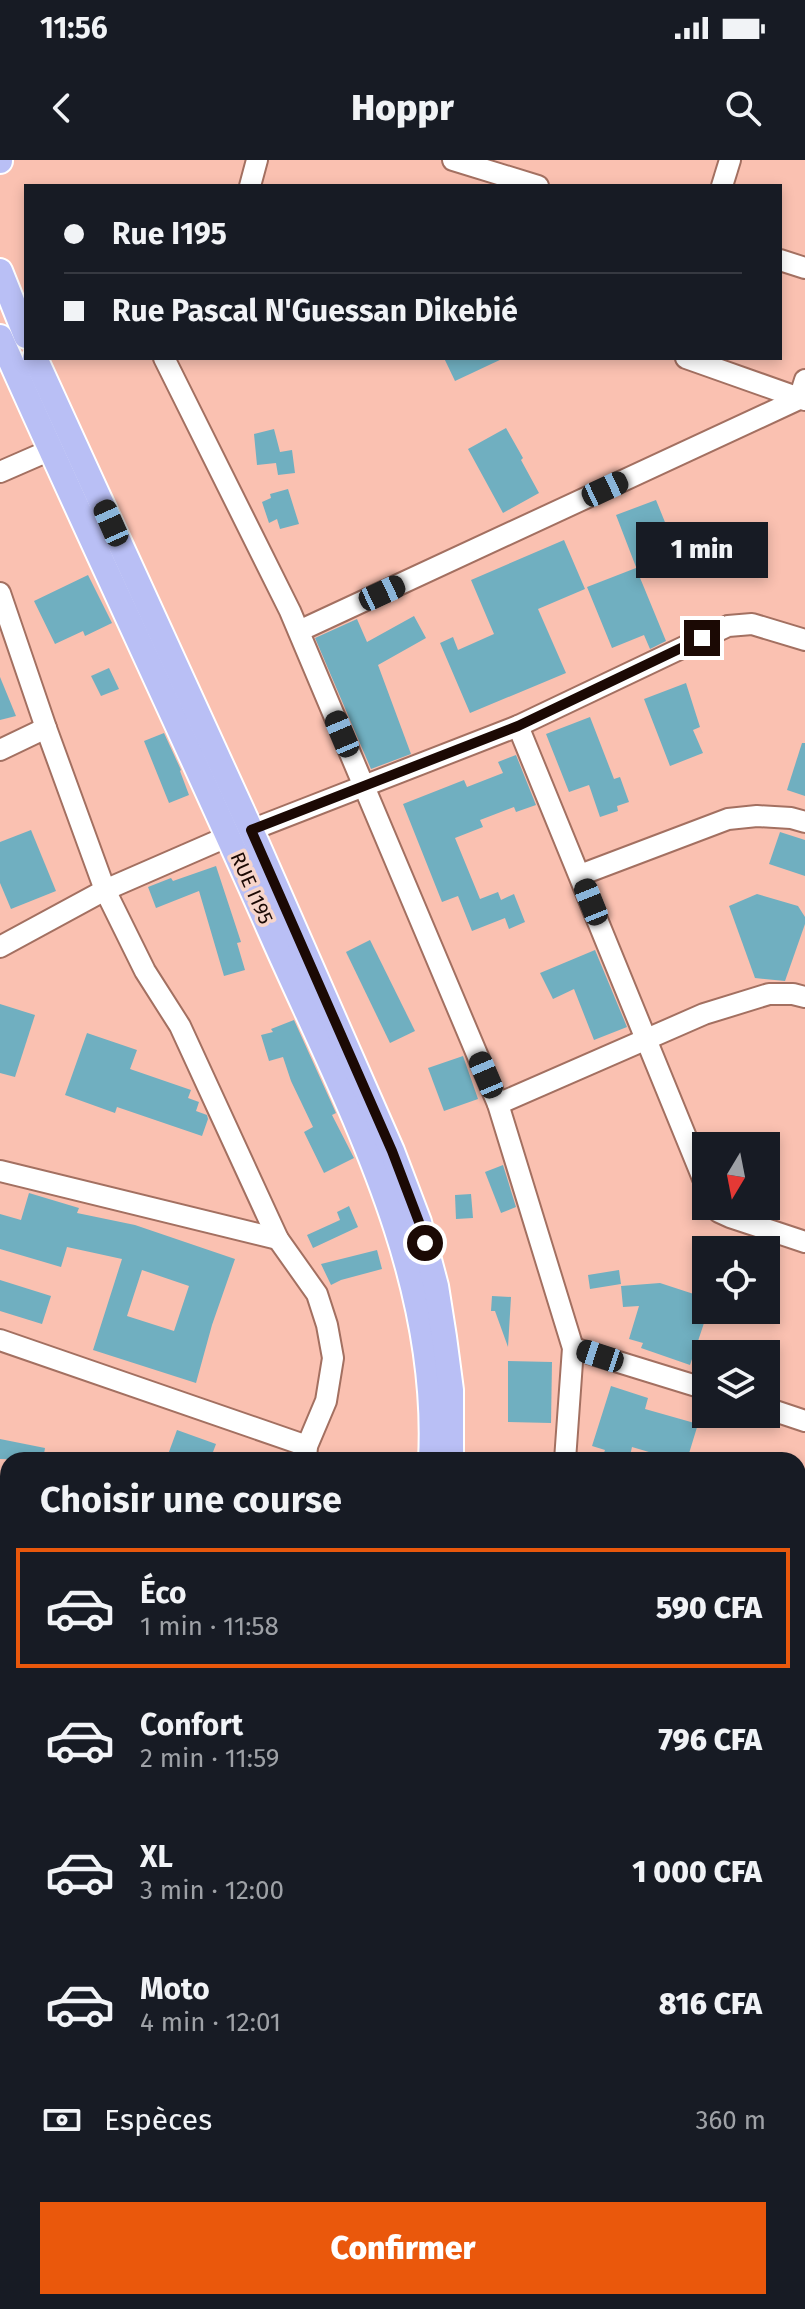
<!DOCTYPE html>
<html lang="fr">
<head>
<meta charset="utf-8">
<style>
  body { margin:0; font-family:"Fira Sans",sans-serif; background:#20242c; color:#f1f3f6; height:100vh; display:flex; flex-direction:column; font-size:30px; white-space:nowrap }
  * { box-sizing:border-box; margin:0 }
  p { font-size:26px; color:#9ea1a6 }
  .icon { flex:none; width:44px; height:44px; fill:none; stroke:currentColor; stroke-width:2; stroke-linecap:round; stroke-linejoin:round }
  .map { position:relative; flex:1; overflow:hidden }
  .panel { position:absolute; left:0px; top:1292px; width:806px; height:858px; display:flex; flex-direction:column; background:#171b24; border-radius:24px 24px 0 0; box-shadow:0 4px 12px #0003 }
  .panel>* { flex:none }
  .top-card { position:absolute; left:24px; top:24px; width:758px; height:176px; border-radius:0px; box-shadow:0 4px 12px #0003; display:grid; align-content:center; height:176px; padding:0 40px; background:#171b24 }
  .needle { width:52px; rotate:190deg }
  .controls { position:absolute; left:692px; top:972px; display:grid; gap:16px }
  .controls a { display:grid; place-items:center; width:88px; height:88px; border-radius:0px; background:#171b24; box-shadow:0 4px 12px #0003; font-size:40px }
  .end { position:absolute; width:36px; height:36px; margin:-18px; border:10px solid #1b0904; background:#fff; box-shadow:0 0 0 4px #fff }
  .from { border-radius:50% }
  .bubble { position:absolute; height:56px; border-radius:0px; background:#171b24; box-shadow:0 4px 12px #0003; font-size:26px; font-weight:800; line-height:56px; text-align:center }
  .car { position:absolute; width:24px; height:48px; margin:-24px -12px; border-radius:10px; box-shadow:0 0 6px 2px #0007; background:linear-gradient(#222 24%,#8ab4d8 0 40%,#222 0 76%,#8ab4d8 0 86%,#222 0) }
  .top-card b { display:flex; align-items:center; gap:28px; height:76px; font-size:30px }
  .top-card b+b { border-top:2px solid #363941 }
  .top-card i { width:20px; height:20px; background:#f1f3f6 }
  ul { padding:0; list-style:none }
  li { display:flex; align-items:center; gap:24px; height:120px; margin:0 16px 12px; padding:0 24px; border:4px solid transparent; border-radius:0px }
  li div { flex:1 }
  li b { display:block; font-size:30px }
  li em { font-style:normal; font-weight:800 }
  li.on { border-color:#ea580c }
  li>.icon { width:72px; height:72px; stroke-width:1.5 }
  h2 { padding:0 40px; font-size:36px; line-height:96px }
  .pay { display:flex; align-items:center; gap:20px; height:88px; padding:0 40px; font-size:30px }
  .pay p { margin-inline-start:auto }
  .primary-button { display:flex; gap:16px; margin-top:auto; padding:16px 40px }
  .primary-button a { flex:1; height:92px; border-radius:0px; background:#ea580c; color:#fff; font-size:32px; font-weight:800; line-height:92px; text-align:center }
  .status { display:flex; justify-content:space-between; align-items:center; height:56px; padding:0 40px; background:#171b24; direction:ltr }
  .status svg { height:22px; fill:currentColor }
  header { display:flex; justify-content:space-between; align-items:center; height:104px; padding:0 40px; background:#171b24; font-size:36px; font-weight:800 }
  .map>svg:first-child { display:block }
  .building { fill:#70afc0; fill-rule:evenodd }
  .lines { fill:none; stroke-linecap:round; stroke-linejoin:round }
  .minor-casing { stroke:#a37061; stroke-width:24 }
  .major-casing { stroke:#fff; stroke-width:28 }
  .minor { stroke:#fff; stroke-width:20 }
  .major { stroke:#b9bff5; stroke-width:24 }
  .route { stroke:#1b0904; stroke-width:10 }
  .labels { text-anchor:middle; stroke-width:7; stroke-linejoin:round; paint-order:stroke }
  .street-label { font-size:20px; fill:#1b0904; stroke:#f7d5ca }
</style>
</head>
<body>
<div class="status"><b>11:56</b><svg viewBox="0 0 49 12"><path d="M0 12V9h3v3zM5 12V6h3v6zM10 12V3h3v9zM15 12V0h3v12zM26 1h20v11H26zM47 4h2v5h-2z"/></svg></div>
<header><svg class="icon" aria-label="back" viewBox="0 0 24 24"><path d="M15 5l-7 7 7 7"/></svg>Hoppr<svg class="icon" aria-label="search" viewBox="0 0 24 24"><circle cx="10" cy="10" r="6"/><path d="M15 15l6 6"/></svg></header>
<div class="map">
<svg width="805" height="2149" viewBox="0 0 805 2149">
  <rect width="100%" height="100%" fill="#fac1b1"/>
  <g class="building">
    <polygon points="444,198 504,198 455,221"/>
    <polygon points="506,268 523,298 521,300 539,333 503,353 468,289"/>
    <polygon points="274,269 280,292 292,290 295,313 278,315 276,303 257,305 254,274"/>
    <polygon points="288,329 299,364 280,369 277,359 269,363 262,342 271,338 270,334"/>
    <polygon points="656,340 671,377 677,375 683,389 636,407 616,355"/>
    <polygon points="564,380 585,429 538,449 566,513 470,553 440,483 453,477 458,490 494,474 471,420"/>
    <polygon points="636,408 666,481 650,489 644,475 612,488 587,427"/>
    <polygon points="88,415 112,463 85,476 83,471 55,484 34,441"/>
    <polygon points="414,456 426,478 378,505 411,594 371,609 315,478 357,459 367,482"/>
    <polygon points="109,508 119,529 101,536 91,516"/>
    <polygon points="0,517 16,556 0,560"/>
    <polygon points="686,523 700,567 693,570 703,593 670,606 644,539"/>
    <polygon points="590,557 614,619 620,617 629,642 617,646 618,651 600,657 589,625 569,632 546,574"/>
    <polygon points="164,573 181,610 180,611 189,635 169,643 144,581"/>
    <polygon points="802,583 805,583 805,636 787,630"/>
    <polygon points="516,595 536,645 516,652 514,647 480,660 483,667 455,678 480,739 498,732 501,740 514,734 525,762 509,769 505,758 472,771 458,736 442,742 403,644 464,620 467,627 503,613 498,602"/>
    <polygon points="31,670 56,731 11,749 0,723 0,682"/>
    <polygon points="780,672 805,680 805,716 769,704"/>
    <polygon points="216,706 241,782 237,783 245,810 224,816 199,731 156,748 148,727 171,718 173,721"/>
    <polygon points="757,734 798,746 805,757 805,764 785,821 755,818 729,746"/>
    <polygon points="370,780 415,871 390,883 346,792"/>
    <polygon points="595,790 627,867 594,880 574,829 553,839 540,813"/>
    <polygon points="0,844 35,855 15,917 0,913"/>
    <polygon points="294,860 336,953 332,955 354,998 324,1013 304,972 313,967 291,921 283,897 269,901 261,875 273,872 271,869"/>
    <polygon points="87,873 137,890 130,909 191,930 188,938 199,942 196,951 207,955 208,959 202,976 117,947 115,953 65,935"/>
    <polygon points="463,896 478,939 444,951 428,908"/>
    <polygon points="503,1005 516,1047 501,1053 485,1012"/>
    <path d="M29,1033l50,15 -2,5 58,12 100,34 -23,66 -16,58 -103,-33 29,-91 -55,-12 -6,20 -61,-18v-35l21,6zM142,1110l47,16 -15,45 -47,-15z"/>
    <polygon points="471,1034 473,1058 456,1059 455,1035"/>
    <polygon points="349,1046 358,1067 313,1088 307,1075 340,1060 337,1052"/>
    <polygon points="377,1090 382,1109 341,1120 331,1125 321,1104"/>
    <polygon points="619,1110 621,1124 590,1129 588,1115"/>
    <polygon points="0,1120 51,1136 42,1164 0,1151"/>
    <polygon points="660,1123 706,1138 706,1157 690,1205 641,1188 643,1183 629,1179 639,1146 623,1147 621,1126"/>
    <polygon points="492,1136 511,1137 508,1187 495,1151 491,1151"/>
    <polygon points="508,1201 552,1202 551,1263 508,1262"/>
    <polygon points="611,1226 648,1238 645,1249 698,1264 687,1300 676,1300 632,1287 629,1300 610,1300 602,1298 605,1290 592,1286"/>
    <polygon points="177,1270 216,1284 210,1300 166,1300"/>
    <polygon points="0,1279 45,1288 43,1300 0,1299"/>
  </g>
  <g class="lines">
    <defs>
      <g id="minor">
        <polyline points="453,0 538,26"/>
        <polyline points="250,26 257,0"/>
        <polyline points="722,26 730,0"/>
        <polyline points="780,100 805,108"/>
        <polyline points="164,198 290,451 498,944 573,1188 565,1300"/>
        <polyline points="686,198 805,240"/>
        <polyline points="0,312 62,285"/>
        <polyline points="0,433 46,568 105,730 145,811 180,866 278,1079 317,1134 327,1165 333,1198 326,1241 307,1286 306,1300"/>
        <polyline points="299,471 799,239 805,220"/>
        <polyline points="518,566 706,1026"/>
        <polyline points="0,590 46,568"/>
        <polyline points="251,670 518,566 728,466 752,464 805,480"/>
        <polyline points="580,715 728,659 757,656 791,658 805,662"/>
        <polyline points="0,787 105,730 229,676"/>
        <polyline points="498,944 704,854 769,834 793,834 805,837"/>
        <polyline points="0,1011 278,1079"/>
        <polyline points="715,1046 719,1052 730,1057 805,1082"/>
        <polyline points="0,1180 307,1286"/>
        <polyline points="573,1188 706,1229"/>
        <polyline points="766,1248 805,1261"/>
        <polyline points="0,1380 8,1382"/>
        <polyline points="798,1437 805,1440"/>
        <polyline points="0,1559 8,1562"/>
        <polyline points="798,1631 805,1634"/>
        <polyline points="0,1758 8,1731"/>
        <polyline points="798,1812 805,1815"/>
        <polyline points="798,1985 805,1988"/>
        <polyline points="0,2028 8,2031"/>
        <polyline points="378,2142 400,2149"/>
        <polyline points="54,2149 56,2142"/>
        <polyline points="310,2149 312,2142"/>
        <polyline points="487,2149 489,2142"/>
        <polyline points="666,2149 668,2142"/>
      </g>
      <g id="major">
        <polyline points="0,1 0,0"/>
        <polyline points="0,111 26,176"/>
        <path d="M0,177c89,200 184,398 272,598 74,167 169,337 159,525"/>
        <polyline points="35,198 251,670 392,991 419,1062 436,1126 444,1177 451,1230 451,1300"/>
        <polyline points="170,2149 172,2142"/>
        <polyline points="201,2149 203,2142"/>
      </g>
    </defs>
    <use href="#minor" class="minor-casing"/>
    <use href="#major" class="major-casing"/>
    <use href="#minor" class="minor"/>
    <use href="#major" class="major"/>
  </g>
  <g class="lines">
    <polyline class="route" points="425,1083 419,1062 392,991 251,670 518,566 702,478"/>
  </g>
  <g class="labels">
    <g class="street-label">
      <text transform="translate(252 728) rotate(66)" y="7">RUE I195</text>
    </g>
  </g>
</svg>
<div class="controls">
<a><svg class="needle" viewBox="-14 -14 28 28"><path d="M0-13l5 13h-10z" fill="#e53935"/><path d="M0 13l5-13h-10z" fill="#9ea1a6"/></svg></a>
<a><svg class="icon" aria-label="locate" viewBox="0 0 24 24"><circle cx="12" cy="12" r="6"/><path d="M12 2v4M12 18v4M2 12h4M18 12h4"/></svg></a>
<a><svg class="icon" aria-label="layers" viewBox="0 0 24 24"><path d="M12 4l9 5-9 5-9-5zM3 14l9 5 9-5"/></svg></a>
</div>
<i class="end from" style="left:425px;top:1083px"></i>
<i class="end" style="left:702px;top:478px"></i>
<div class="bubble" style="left:636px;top:362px;width:132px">1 min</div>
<i class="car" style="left:605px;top:329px;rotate:65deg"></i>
<i class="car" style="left:111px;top:363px;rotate:336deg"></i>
<i class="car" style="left:382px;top:433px;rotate:65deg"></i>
<i class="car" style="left:342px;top:574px;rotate:337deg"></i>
<i class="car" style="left:591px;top:742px;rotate:338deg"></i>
<i class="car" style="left:486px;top:915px;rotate:337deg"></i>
<i class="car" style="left:600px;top:1196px;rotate:288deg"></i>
<div class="top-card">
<b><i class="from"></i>Rue I195</b>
<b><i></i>Rue Pascal N'Guessan Dikebié</b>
</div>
<section class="panel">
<h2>Choisir une course</h2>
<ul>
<li class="on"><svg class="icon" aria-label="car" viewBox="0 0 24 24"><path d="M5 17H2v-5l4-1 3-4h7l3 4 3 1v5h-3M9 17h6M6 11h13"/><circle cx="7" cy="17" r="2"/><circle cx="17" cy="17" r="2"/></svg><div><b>Éco</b><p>1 min · 11:58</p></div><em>590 CFA</em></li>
<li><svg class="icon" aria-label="car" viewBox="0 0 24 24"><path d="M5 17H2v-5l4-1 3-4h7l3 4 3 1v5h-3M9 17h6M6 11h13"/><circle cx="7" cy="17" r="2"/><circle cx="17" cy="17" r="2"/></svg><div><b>Confort</b><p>2 min · 11:59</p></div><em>796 CFA</em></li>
<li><svg class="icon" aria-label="car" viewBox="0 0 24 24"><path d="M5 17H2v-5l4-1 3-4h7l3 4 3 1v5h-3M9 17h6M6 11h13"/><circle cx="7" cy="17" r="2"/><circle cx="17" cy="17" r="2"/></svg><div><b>XL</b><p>3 min · 12:00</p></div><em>1 000 CFA</em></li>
<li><svg class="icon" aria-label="car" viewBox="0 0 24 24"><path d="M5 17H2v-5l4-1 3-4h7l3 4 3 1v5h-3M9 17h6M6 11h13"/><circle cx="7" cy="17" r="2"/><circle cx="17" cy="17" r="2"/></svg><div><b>Moto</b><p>4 min · 12:01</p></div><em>816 CFA</em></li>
</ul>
<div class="pay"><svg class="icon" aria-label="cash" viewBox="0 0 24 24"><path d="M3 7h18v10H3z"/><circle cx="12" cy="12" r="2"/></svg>Espèces<p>360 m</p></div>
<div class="primary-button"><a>Confirmer</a></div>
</section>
</div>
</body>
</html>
